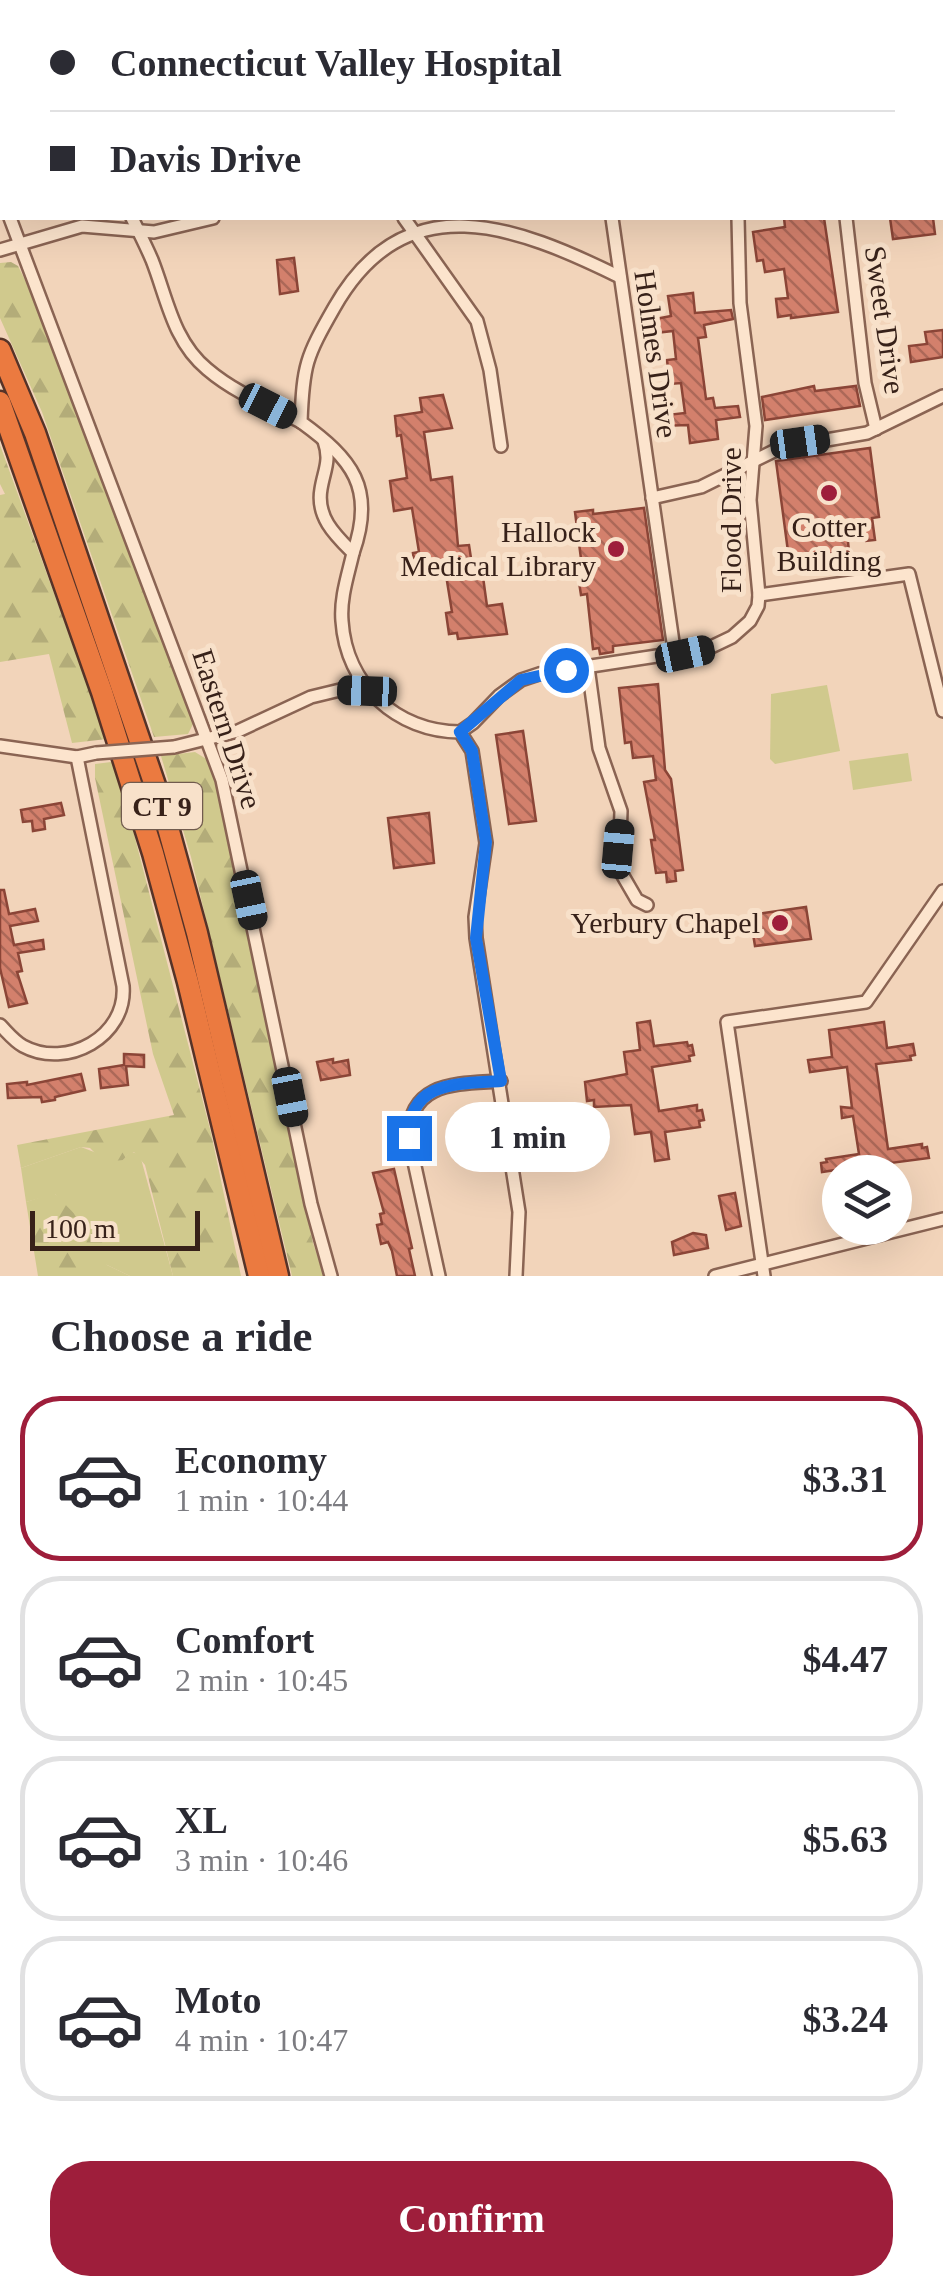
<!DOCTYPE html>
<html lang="en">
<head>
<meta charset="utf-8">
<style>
  body { margin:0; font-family:"Times New Roman",serif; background:#f2f2f3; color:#2b2b33; height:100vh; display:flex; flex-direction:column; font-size:38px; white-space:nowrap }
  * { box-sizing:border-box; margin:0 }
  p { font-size:32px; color:#7c7c81 }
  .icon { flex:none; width:55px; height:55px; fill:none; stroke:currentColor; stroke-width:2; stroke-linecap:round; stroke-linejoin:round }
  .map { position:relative; height:1276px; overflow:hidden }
  .panel { display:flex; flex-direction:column; background:#fff; flex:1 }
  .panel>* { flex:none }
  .guide { position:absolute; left:0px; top:0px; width:945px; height:220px; box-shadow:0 10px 40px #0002; display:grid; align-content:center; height:220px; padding:0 50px; background:#fff }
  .buttons { position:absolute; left:822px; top:1155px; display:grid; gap:20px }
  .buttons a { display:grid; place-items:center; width:90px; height:90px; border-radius:50%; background:#fff; box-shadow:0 10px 40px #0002; font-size:50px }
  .scale { position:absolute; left:30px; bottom:25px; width:170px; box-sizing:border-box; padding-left:10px; border:5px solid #372119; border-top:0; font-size:28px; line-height:35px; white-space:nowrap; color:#372119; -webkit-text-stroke:8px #f8e1ca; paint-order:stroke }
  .end { position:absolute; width:45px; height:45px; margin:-22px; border:12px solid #1a73e8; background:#fff; box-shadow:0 0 0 5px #fff }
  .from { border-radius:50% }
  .bubble { position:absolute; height:70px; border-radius:35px; background:#fff; box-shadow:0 10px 40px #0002; font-size:32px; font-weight:700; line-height:70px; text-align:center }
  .car { position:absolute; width:30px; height:60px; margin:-30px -15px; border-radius:12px; box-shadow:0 0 8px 2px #0007; background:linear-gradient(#222 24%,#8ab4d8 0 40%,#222 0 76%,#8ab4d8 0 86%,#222 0) }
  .guide b { display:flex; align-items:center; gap:35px; height:95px; font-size:38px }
  .guide b+b { border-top:2px solid #e1e1e2 }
  .guide i { width:25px; height:25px; background:#2b2b33 }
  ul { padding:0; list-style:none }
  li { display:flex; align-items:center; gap:30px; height:165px; margin:0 20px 15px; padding:0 30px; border:5px solid #e1e1e2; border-radius:40px }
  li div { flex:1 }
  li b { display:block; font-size:38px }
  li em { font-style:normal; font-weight:700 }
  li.active { border-color:#9e1e3b }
  li>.icon { width:90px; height:90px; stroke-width:1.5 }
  h2 { padding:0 50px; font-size:45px; line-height:120px }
  .primary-button { display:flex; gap:20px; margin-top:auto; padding:20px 50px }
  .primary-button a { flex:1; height:115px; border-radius:40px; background:#9e1e3b; color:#fff; font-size:40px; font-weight:700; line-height:115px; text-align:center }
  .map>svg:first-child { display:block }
  .green { fill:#d0c98d }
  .forest { fill:url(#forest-firs) }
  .building { fill:url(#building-back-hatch); stroke:#8b4537; stroke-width:2.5 }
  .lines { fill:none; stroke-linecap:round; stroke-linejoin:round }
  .street-casing { stroke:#8a6453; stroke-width:16 }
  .highway-casing { stroke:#563328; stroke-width:25 }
  .street { stroke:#fce4cd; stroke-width:11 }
  .highway { stroke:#eb7a40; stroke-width:20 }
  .street-bridge-casing { stroke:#8a6453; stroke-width:16; stroke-linecap:butt }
  .street-bridge { stroke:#fce4cd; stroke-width:11 }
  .route { stroke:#1a73e8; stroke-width:12 }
  .poi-dot { fill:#9e1e3b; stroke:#f8e1ca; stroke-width:4 }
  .labels { text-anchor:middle; stroke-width:10; stroke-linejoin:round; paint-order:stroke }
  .shield { fill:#f8e1ca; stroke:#715b4e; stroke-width:2.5 }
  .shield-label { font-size:28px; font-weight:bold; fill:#372119 }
  .street-label { font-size:30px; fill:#372119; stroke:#f8e1ca }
  .poi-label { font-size:30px; fill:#372119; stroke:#f8e1ca; text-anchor:end }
</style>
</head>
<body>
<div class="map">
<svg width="943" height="1276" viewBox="0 0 943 1276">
  <defs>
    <pattern id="forest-firs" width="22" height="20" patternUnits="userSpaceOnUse" patternTransform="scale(2.5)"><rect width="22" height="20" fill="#d0c98d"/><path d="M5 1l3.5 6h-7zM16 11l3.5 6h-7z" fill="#b3ac79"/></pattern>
    <pattern id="building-back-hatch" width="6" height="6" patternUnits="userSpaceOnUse" patternTransform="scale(2.5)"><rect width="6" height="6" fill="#d3806c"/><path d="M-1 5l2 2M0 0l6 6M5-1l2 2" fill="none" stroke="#ac6858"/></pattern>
  </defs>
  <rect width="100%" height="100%" fill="#f2d4ba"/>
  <g class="green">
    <polygon points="827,685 840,751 775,764 770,759 771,694"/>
    <polygon points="908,753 912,781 853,790 849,761"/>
    <polygon points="81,1147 115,1160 123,1160 130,1151 140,1155 173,1276 130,1276 107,1265 55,1194 26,1202 21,1168"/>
  </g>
  <g class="forest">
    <polygon points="11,262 18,266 26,282 133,556 193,724 188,734 154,737 42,412 0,318 0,263"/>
    <polygon points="0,445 107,739 72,743 49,654 0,662 0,495 5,494 0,484"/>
    <polygon points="195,752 208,760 217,786 313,1243 324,1276 292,1276 191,857 161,756"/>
    <polygon points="111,762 117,768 211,1133 241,1276 173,1276 145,1165 134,1152 130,1152 123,1160 104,1162 90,1148 81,1147 21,1168 17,1145 174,1115 153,1054 95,778 95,764"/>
    <polygon points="54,1193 102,1242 107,1265 130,1276 38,1276 26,1202"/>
  </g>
  <g class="building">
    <polygon points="784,218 824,218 838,312 791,318 791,315 778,317 776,299 788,298 784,269 765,272 763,260 757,261 753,232 785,227"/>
    <polygon points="890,218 933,218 935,234 893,239"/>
    <polygon points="294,258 298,291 280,294 277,260"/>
    <polygon points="693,293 695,313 731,310 733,319 704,325 706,337 698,338 706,399 713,398 715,408 738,406 740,417 716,420 718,439 690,443 688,425 660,426 659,416 685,413 681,383 670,384 667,360 676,359 673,331 647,334 641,332 640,322 671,316 668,296"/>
    <polygon points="943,330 943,357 911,362 909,346 927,344 925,332"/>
    <polygon points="814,386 815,391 856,386 860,406 765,420 762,397"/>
    <polygon points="443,395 452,428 424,432 431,480 452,477 458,546 469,545 474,578 483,577 487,606 502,604 507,634 458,639 457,633 449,634 446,613 452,612 446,575 425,578 424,572 416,574 413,553 419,552 412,508 394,511 390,481 407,478 401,435 397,436 395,416 422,412 420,398"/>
    <polygon points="870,448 879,517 872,518 875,540 866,541 863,522 846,524 849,551 789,559 776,461"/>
    <polygon points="644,508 663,640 613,646 613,652 600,654 599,648 593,649 587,594 581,595 579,582 584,582 575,512 593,510 593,514"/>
    <polygon points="658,684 665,770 671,779 683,870 675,871 676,881 667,882 666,872 656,873 651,840 655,840 644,782 656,780 653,756 633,758 631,742 625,743 619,688"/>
    <polygon points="523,731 536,821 509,824 496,735"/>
    <polygon points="61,803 64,815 44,819 45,829 33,831 32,821 23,822 21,810"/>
    <polygon points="429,813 434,863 394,868 388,818"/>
    <polygon points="0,890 4,890 9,914 35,909 38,921 10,926 14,945 43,940 44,949 18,953 22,971 17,972 27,1003 9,1007 0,968"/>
    <polygon points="806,907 811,939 755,946 750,915"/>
    <polygon points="650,1021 654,1046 687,1042 688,1046 692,1045 694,1055 689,1056 690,1061 652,1067 659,1111 697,1105 697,1111 702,1110 704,1120 699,1121 700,1127 665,1132 669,1159 655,1161 651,1132 635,1134 631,1105 594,1107 594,1100 587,1101 585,1082 627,1074 624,1052 640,1050 637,1023"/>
    <polygon points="884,1022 887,1048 913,1044 915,1055 910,1056 911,1060 876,1064 888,1149 922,1144 922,1148 927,1147 929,1158 890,1163 891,1172 863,1172 862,1166 822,1172 821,1163 827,1162 826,1159 859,1154 853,1116 842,1118 841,1107 852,1108 847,1067 810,1072 808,1060 832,1057 829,1030"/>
    <polygon points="124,1054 144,1055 144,1067 126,1066 128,1085 101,1088 99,1069 124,1065"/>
    <polygon points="333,1059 333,1063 348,1060 350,1075 321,1080 317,1062"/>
    <polygon points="81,1074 85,1090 55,1097 55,1100 42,1102 41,1097 8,1098 7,1084 27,1082 27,1085"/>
    <polygon points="394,1169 412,1248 409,1249 415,1276 397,1276 392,1251 388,1242 381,1244 377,1225 382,1224 380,1214 384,1213 373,1173"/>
    <polygon points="735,1193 741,1226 726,1230 719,1196"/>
    <polygon points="693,1233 706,1235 708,1248 674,1255 672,1242"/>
  </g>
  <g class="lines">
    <defs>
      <g id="street">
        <polyline points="176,0 176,2"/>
        <polyline points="544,0 545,2"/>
        <polyline points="679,0 679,2"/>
        <polyline points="413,2 414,0"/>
        <polyline points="568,2 569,0"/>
        <polyline points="857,2 861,0"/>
        <polyline points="0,182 2,193"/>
        <polyline points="10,218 222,780 311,1204 331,1276"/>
        <path d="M132,218c7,14 14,28 20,42 15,38 21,81 55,109 28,24 62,37 94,53"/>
        <polyline points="404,218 477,321 490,370 501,446"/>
        <polyline points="612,218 675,656"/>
        <polyline points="846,218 865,383 876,429"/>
        <polyline points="0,250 82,226 154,232 213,218"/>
        <path d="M324,441c7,20 0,29 -3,48 -5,28 14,46 32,64 -5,22 -13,45 -11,68 4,64 55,111 118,111l12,19 14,92 -11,74 1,21 43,274 -3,64"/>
        <polyline points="652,498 701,487 780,448 867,433 943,396"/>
        <path d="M353,553c23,-65 -1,-94 -52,-131 2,-57 5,-65 33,-114 71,-126 182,-82 286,-31"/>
        <polyline points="759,595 909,574 943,711"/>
        <polyline points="588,667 599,748 621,811 619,869 637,900 647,905"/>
        <polyline points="460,732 473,723 499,696 521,680 539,674 709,648 732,637 750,621 758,606 759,595 750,500 756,426 740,303 738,218"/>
        <polyline points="0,746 77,757 96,753"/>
        <polyline points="174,747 238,731 311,697 340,690 367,691"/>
        <path d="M0,1025c7,7 14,16 23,21 44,24 104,-10 100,-60l-46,-229"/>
        <path d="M439,1276l-30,-137c-1,-59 50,-55 92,-58"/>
        <polyline points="715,1276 943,1219"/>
        <polyline points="764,1276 727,1022 866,1002 943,891"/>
      </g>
      <g id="highway">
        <polyline points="0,350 35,433 162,806 197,933 278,1276"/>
        <polyline points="0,402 102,692 153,853 188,982 259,1276"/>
      </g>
    </defs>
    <use href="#street" class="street-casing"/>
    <use href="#highway" class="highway-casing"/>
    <use href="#street" class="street"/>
    <use href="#highway" class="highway"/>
    <defs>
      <polyline id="street-bridge" points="96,753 174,747"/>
    </defs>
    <use href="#street-bridge" class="street-bridge-casing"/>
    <use href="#street-bridge" class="street-bridge"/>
  </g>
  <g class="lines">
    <path class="route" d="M409,1138c-1,-58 50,-54 92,-57l-25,-143 10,-96 -14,-91 -12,-19 61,-52 45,-10"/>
  </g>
  <g class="poi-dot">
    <circle cx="829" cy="493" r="10"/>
    <circle cx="616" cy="549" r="10"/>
    <circle cx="780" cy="923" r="10"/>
  </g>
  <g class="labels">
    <rect class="shield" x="122" y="783" width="80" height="46" rx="8"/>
    <g class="shield-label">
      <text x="162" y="816">CT 9</text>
    </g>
    <g class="street-label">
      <text transform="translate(885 320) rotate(82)" y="10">Sweet Drive</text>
      <text transform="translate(656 354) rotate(82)" y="10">Holmes Drive</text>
      <text transform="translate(731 520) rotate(-90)" y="10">Flood Drive</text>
      <text transform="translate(227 729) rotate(72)" y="10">Eastern Drive</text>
    </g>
    <g class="poi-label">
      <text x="829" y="537" text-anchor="middle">Cotter<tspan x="829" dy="34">Building</tspan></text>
      <text x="596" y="542">Hallock<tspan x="596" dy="34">Medical Library</tspan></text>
      <text x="760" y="933">Yerbury Chapel</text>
    </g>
  </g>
</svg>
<div class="buttons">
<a><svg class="icon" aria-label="layers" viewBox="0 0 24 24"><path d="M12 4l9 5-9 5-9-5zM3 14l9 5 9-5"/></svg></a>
</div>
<div class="scale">100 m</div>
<i class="end from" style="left:566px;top:670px"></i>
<i class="end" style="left:409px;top:1138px"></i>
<div class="bubble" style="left:445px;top:1102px;width:165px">1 min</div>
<i class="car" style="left:268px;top:406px;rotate:117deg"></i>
<i class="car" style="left:800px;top:442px;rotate:82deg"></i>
<i class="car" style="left:685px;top:654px;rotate:78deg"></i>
<i class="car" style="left:367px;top:691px;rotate:272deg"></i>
<i class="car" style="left:618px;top:849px;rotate:5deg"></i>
<i class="car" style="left:249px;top:900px;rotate:168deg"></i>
<i class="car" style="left:290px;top:1097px;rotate:169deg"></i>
<div class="guide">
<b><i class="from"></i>Connecticut Valley Hospital</b>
<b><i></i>Davis Drive</b>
</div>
</div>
<section class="panel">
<h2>Choose a ride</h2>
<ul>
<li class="active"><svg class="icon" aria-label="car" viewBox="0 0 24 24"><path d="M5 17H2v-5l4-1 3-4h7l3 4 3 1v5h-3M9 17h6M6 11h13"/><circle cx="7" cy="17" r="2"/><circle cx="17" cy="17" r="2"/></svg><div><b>Economy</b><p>1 min · 10:44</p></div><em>$3.31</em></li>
<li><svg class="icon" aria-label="car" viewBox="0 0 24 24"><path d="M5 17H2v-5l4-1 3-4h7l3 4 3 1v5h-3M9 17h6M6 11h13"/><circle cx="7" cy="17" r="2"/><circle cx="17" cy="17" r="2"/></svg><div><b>Comfort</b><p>2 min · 10:45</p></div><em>$4.47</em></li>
<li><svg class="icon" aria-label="car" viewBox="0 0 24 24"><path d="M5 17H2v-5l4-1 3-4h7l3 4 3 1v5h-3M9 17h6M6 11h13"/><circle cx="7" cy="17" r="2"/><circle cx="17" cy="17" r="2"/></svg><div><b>XL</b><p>3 min · 10:46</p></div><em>$5.63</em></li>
<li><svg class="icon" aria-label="car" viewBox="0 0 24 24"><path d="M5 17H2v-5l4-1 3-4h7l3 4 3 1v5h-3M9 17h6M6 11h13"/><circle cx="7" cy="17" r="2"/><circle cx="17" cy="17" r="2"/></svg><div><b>Moto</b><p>4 min · 10:47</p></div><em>$3.24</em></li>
</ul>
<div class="primary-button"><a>Confirm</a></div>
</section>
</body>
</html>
